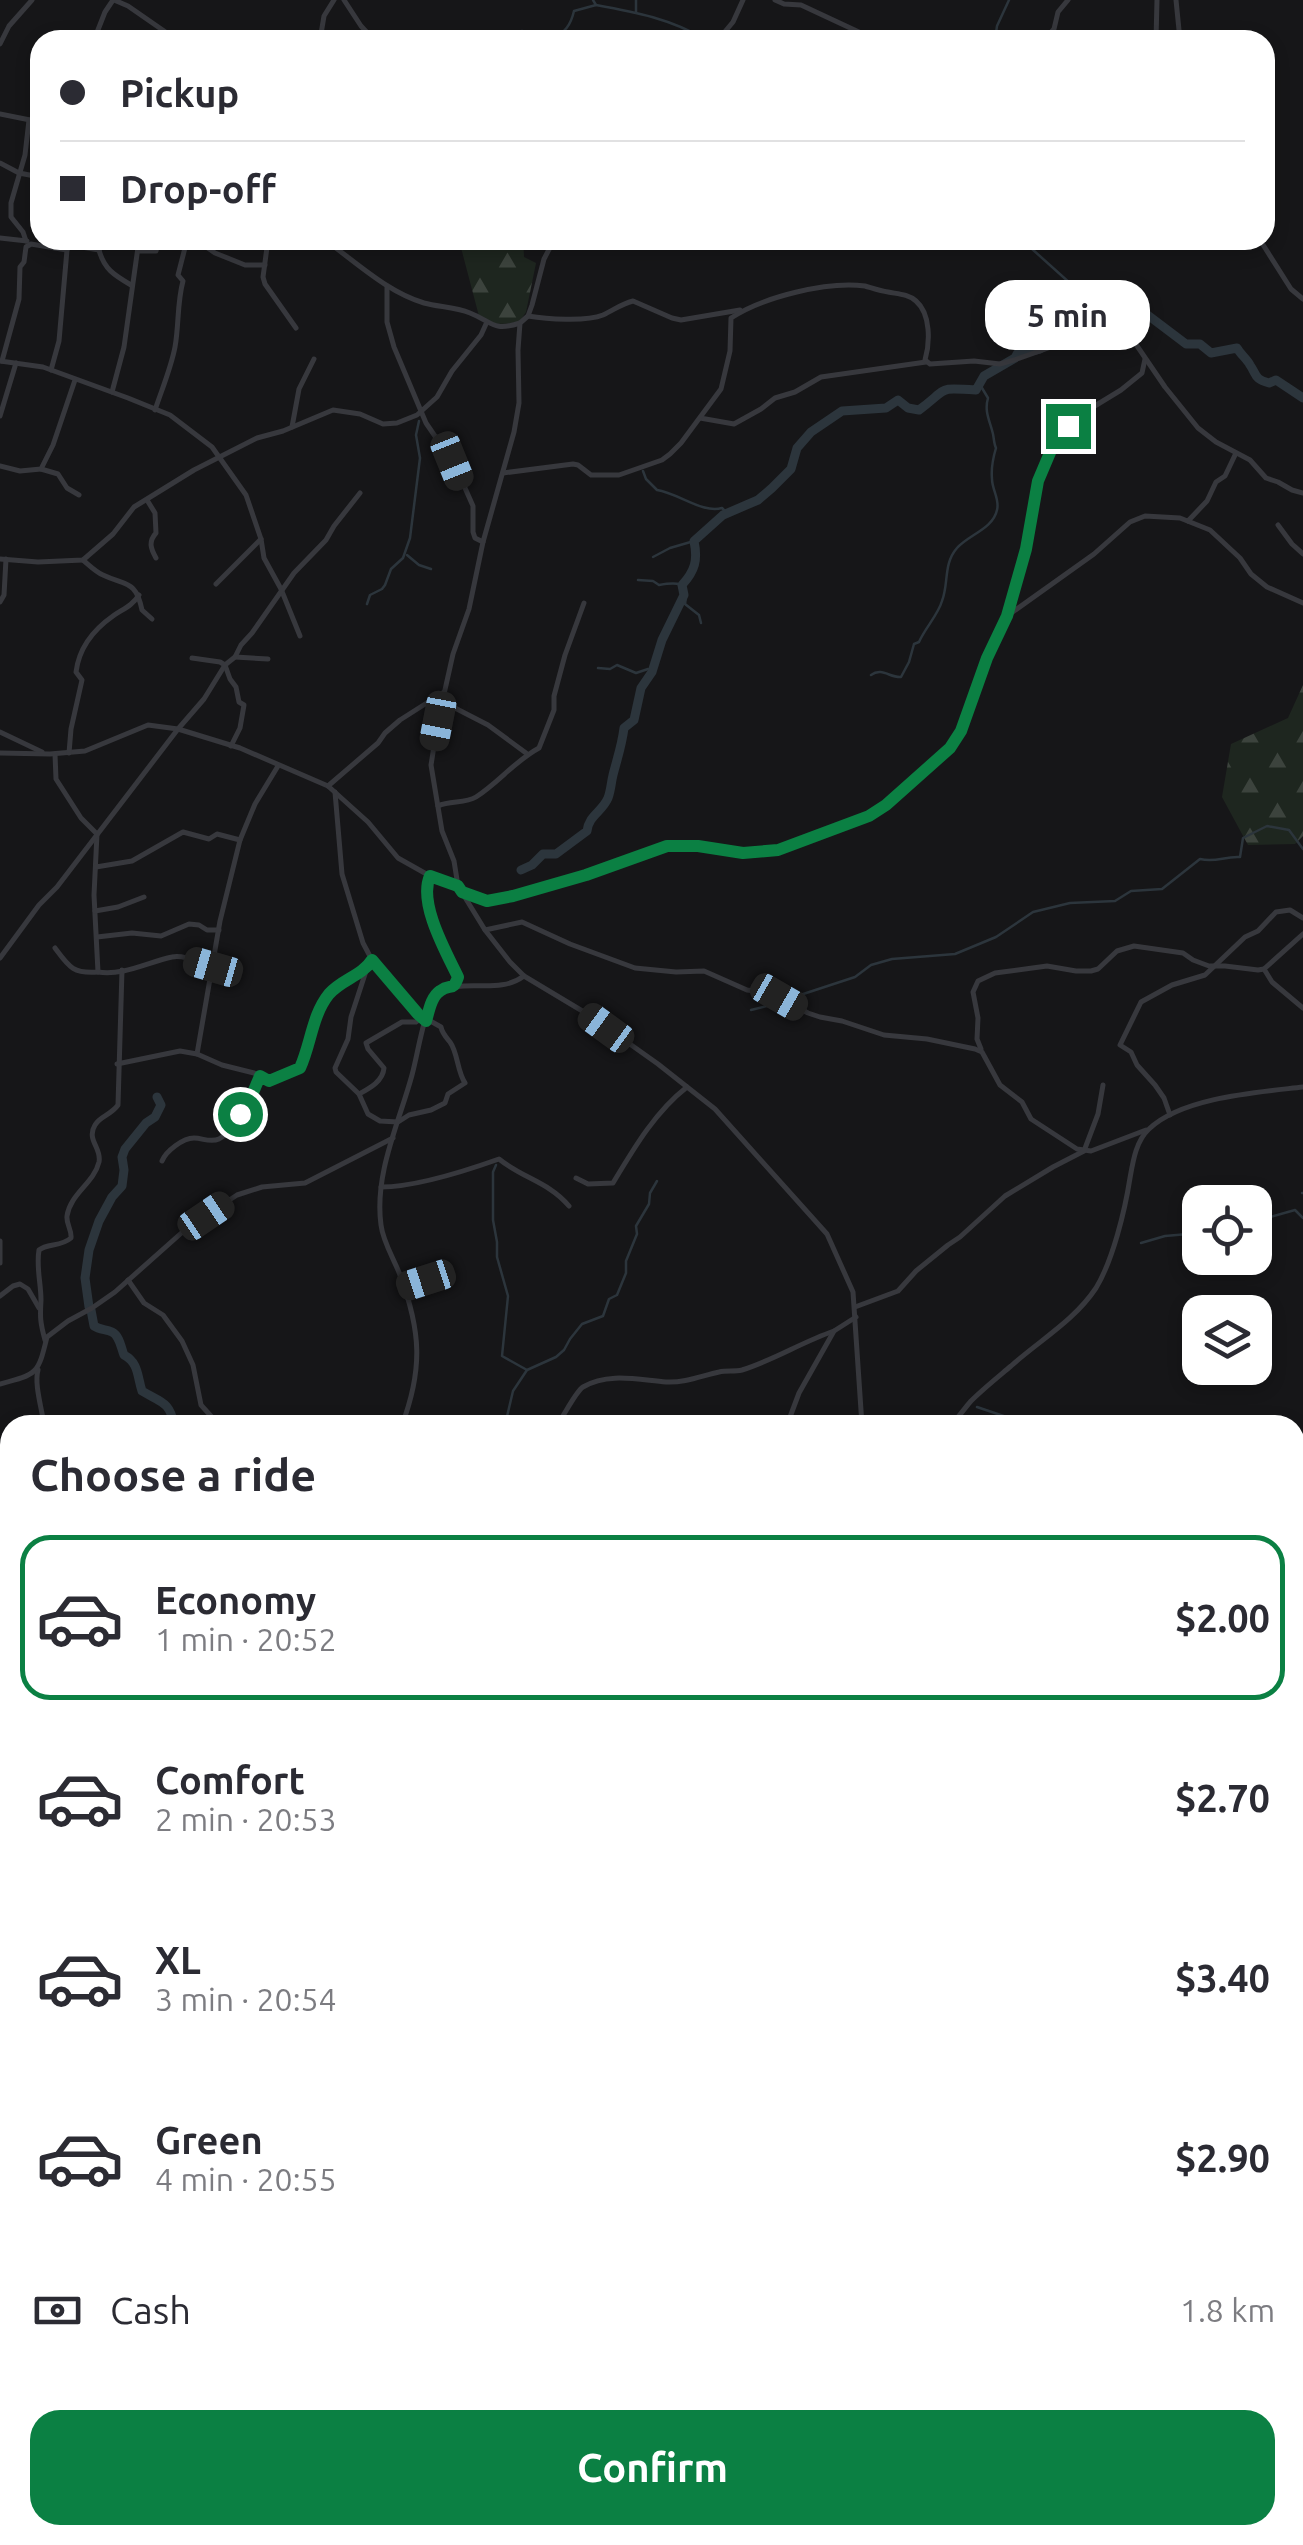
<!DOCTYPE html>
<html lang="en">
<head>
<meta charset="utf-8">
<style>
  body { margin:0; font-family:Ubuntu,sans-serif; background:#f2f2f3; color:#2b2b33; height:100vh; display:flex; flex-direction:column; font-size:38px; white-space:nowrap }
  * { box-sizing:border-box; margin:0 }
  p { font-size:32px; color:#7c7c81 }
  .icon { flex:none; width:55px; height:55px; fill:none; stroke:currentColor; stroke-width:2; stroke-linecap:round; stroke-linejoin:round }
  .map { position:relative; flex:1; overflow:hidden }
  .side { position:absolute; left:0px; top:1415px; width:1305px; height:1130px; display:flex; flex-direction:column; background:#fff; border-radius:30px 30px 0 0; box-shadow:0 5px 15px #0003 }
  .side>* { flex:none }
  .guide { position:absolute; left:30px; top:30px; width:1245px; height:220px; border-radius:30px; box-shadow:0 5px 15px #0003; display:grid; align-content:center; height:220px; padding:0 30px; background:#fff }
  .controls { position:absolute; left:1182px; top:1185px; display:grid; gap:20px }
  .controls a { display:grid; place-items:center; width:90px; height:90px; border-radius:20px; background:#fff; box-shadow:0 5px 15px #0003; font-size:50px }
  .end { position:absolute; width:45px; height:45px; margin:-22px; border:12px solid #0b8043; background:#fff; box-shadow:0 0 0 5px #fff }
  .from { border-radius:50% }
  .bubble { position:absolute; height:70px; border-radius:30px; background:#fff; box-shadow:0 5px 15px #0003; font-size:32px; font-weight:700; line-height:70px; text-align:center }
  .car { position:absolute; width:30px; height:60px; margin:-30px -15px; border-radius:12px; box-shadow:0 0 8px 2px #0007; background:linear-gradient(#222 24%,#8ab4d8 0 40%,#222 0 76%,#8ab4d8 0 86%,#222 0) }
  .guide b { display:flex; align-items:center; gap:35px; height:95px; font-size:38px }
  .guide b+b { border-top:2px solid #e1e1e2 }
  .guide i { width:25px; height:25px; background:#2b2b33 }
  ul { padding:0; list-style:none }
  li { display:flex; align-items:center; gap:30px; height:165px; margin:0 20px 15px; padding:0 10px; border:5px solid transparent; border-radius:30px }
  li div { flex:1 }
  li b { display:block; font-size:38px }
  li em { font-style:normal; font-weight:700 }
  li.active { border-color:#0b8043 }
  li>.icon { width:90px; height:90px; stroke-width:1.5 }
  h2 { padding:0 30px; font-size:45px; line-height:120px }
  .pay { display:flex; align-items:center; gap:25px; height:110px; padding:0 30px; font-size:38px }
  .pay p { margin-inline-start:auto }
  .primary-button { display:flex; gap:20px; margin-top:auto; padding:20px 30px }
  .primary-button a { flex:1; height:115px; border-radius:30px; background:#0b8043; color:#fff; font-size:40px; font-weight:700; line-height:115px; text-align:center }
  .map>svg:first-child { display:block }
  .forest { fill:url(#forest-firs) }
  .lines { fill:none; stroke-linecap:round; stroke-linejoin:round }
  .stream { stroke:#2c353c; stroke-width:2.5 }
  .river { stroke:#2c353c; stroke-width:9 }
  .minor { stroke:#37383d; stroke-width:5 }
  .tertiary { stroke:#37383d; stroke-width:5 }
  .route { stroke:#0b8043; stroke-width:12 }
</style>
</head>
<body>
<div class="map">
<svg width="1303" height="2545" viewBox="0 0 1303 2545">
  <defs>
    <pattern id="forest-firs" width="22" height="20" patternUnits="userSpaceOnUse" patternTransform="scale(2.5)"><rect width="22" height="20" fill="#1e261f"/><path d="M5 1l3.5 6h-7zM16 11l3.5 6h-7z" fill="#3c433d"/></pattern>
  </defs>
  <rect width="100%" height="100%" fill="#161618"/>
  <g class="forest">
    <path d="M459,240h64l1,17 12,6 -10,49 -6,9c-16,4 -27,5 -41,-5z"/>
    <polygon points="1303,685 1303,836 1295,844 1248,845 1222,797 1231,744 1288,718"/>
  </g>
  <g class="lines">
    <g class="stream">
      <path d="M593,0l3,5c39,7 76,14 110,35"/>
      <polyline points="636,12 636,0"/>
      <path d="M508,40l1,-3 13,-6c25,10 45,10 52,-20l22,-6"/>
      <polyline points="995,40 997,26 1009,0"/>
      <polyline points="1022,240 1091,302"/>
      <path d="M643,471l3,8 11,11c21,3 46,24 65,18l3,3 -2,4"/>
      <polyline points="407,555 419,565 431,569"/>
      <polyline points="653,557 670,548 694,541"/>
      <path d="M638,580l15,1 6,4c18,-3 30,-4 26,19l14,11 2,8"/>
      <polyline points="367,604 370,595 382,589 385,585 391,569 403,558 410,538 420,458 416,435 419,421"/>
      <polyline points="598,668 610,669 617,665 636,673 648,669 652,672"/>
      <path d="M871,675c11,-8 19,3 30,2l8,-15 5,-18 5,-2c6,-14 19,-27 23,-41 7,-18 1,-37 15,-53 11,-13 36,-19 40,-38 3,-11 -5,-20 -5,-31 -1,-10 1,-21 4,-31 -2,-4 -2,-9 -3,-14 -3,-13 -9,-22 -5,-36l-9,-15"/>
      <path d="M788,999l67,-22 16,-12 21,-6 63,-5 41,-17 37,-25 37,-9 45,-2 16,-10 31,-2 38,-30c16,4 24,-3 40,-2l3,-19 24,-12 22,4 14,19"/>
      <polyline points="751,1010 779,1003"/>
      <polyline points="496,1165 493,1172 493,1220 497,1242 497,1257 508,1296 502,1356 527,1370"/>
      <polyline points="1302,1193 1303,1193"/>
      <polyline points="1255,1225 1265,1223 1270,1217 1295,1210 1303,1218"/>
      <polyline points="1141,1243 1165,1236 1200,1233"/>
      <polyline points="977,1407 1030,1425"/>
      <polyline points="505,1425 513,1391 527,1370 556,1357 564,1350 570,1339 582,1324 603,1316 609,1299 617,1295 626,1273 626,1261 637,1234 636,1226 649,1204 650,1193 657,1181"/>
      <polyline points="1295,1730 1303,1737"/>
      <polyline points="1295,1962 1303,1957"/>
    </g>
    <g class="river">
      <path d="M521,870l11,-5 11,-11h13l31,-23c2,-16 15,-19 21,-33 3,-8 3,-15 5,-23 4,-16 9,-30 11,-47l10,-8 7,-32 11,-16 10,-32 22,-45 -2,-10c13,-14 16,-25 12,-44l29,-26 35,-15 14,-12 19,-19 6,-21 14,-16 31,-21 44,-3 12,-8 10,8 11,2c30,-22 17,-23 57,-20l8,-14 31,-18 2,-4 23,-5 9,-7 22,-24 20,-16 8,1 6,5c14,0 26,6 40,5l41,31h14l11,9 26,-5c4,7 10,11 13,17 7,10 4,14 19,18l7,-3 27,18"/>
      <polyline points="89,1307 85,1278 89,1250 99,1221 112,1197 122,1186 124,1170 122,1157 125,1149 146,1123 155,1117 161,1105 157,1097"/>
      <path d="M91,1310l3,16c6,4 12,3 18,6 8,4 9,16 12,23 15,8 13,21 18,36 18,11 28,10 32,34"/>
      <polyline points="0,1925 10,1932"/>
      <polyline points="0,2255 10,2259"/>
      <polyline points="796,2535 810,2545"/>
    </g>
    <g class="minor">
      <polyline points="114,0 128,6 177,40"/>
      <polyline points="344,0 361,26 374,40"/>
      <polyline points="775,0 784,4 801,5 876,40"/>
      <polyline points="1176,0 1180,40"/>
      <polyline points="94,40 105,12 113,0"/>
      <polyline points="320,40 324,16 334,0"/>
      <polyline points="1044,40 1054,29 1058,12 1068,0"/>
      <polyline points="1156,40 1157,0"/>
      <polyline points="0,44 9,26 32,0"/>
      <polyline points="0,114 40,122"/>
      <polyline points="0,163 19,173 40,177"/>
      <polyline points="0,238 27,241"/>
      <polyline points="196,240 215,253 245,265 265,265"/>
      <polyline points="268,240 263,277 265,284 296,328"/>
      <path d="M325,240c31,22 62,52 99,63 15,4 31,4 46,10 23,9 22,19 50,10"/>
      <polyline points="1260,240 1291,289 1303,299"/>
      <polyline points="26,241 23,232 11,217 11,203 25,155 29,120"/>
      <polyline points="70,245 99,250 105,240"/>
      <path d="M99,250c5,19 15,25 32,35"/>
      <polyline points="139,251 156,251 159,240"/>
      <polyline points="387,286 387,322 394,347 426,423 452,461 465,488 473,506 473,532 475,538 483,542"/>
      <path d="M528,316c18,3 58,6 75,-1 11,-5 18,-11 30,-14l39,17 9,2 59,-10"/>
      <polyline points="0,361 43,367 128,398 170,415 212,447 246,495 261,539 264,558 281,589 300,636"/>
      <polyline points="2,361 19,299 20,267 24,262 26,247 31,244 67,250"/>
      <polyline points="51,370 59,341 67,250 71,240"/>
      <polyline points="112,392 124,347 139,240"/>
      <path d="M155,410c7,-21 16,-42 20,-63 4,-22 2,-44 8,-66l-5,-6 9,-35"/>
      <polyline points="0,416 16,363"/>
      <polyline points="700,418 734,424 761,409 775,398 795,392 821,377 926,362"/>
      <polyline points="292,427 299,389 314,359"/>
      <polyline points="0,466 20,471 41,469 53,445 75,380"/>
      <polyline points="41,469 58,474 67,488 79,495"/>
      <path d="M503,473l70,-9 5,1 13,10h28l43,-15 8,-6 11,-11 40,-54 9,-38 1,-33c32,-21 96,-37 134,-32 7,2 15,5 23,6 10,2 20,2 28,9 15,13 14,42 9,59l5,4 44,-3 26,3 14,-4 37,-13 29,-27h22l18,8 11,9 34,50 33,41 18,14 34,18 16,18 12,4 14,8 11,3"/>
      <path d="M147,500l8,13 1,20c-8,9 -5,16 0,25"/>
      <polyline points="1188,521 1207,501 1216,482 1225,476 1236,453"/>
      <polyline points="1278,525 1292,544 1303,554"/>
      <polyline points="0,559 38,562 83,560 113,534 134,507 194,470 257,438 283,431 333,410 360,414 383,424 397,423 417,415 437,397 452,371 481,335 486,324"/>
      <path d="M83,560c6,5 13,12 20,15 23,11 33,5 39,35l10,9"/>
      <polyline points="216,584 261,539"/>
      <polyline points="0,602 4,595 6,559"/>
      <polyline points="1008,613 1025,549 1039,481 1052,448 1068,426 1080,415 1121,390 1142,373 1145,359"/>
      <polyline points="235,657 268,659"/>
      <polyline points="192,658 220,662 225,665 230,679 236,687 239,702 244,705 240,728 231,746"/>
      <polyline points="443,696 453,707 488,725 526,753"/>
      <polyline points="0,732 42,752"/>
      <polyline points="0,753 50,754 85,751 148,725 178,729 240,748 328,786 368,822 398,858 430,876 458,886"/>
      <path d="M69,753l2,-24 11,-49 -6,-8c3,-24 17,-42 37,-56 10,-7 19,-10 26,-21"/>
      <path d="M55,754l1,25 25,39 16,16 -3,61 4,77c25,4 50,-10 74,-15 12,-3 30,7 41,10"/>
      <polyline points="328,786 378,743 385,733 400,720 444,692"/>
      <path d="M335,792l7,82 21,69 9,17 46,54 23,13c1,6 5,10 9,15 8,11 7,29 15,41l-17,11 -3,9 -14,7 -22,5 -11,7 -18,-1 -12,-7 -9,-20 -23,-22 -1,-4 13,-29 3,-22 16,-49"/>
      <path d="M438,806c12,-6 27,-2 38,-9 23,-15 39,-36 63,-49l15,-38v-14l11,-41 19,-52"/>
      <polyline points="96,867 132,861 183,832 209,839 217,834 240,840"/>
      <path d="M430,876c-12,26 16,76 28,101l-3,9"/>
      <polyline points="462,892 487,901 513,896 586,875 667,845 698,845 743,853 778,850 869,816 912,784 956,740 970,709 987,658 1007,616 1094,554 1130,522 1145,516 1180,518 1210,530 1240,558 1251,574 1267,587 1303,603"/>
      <polyline points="95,911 118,907 144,897"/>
      <polyline points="485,930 522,922 570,944 635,968 676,972 704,971 747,990 770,993 808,1013 820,1017 842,1021 884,1035 927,1039 975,1049 982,1052 1000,1085 1022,1102 1031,1119 1077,1149 1091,1151 1146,1130"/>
      <polyline points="97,937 132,933 161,936 189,924 199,925 207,930 219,930"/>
      <path d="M55,948c14,19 18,26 43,24"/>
      <polyline points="0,958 39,905 57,887 178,729 204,699 225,665 235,657 241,645 252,633 294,573 326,540 334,526 360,493"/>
      <polyline points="1264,969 1272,982 1303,1008"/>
      <polyline points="981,1049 977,1039 978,1018 973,992 978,981 995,973 1047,966 1076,971 1091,971 1098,969 1117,951 1134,946 1183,953 1193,960 1209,966 1225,966 1258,970 1264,969 1303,934"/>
      <polyline points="197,1054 220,921 240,840 255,804 278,766"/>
      <path d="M117,1064l63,-13 17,3 25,11 32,8 15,8 18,-9 10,-1c15,-19 13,-48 26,-69 13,-20 38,-23 49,-42"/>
      <path d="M359,1094c11,-6 24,-13 25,-26l-16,-19 -2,-6 36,-21h14l5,-4"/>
      <polyline points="1170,1115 1164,1098 1155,1085 1137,1065 1131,1052 1120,1045 1141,1002 1172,985 1205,975 1245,937 1258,931 1276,912 1290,910 1303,918"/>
      <path d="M162,1161c4,-10 21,-23 32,-23 9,0 16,5 25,1 17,-8 32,-45 41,-61"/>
      <path d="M576,1178l12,6 25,-1c21,-35 42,-71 74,-96"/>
      <path d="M381,1187c34,0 87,-17 118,-28 23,19 50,23 70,47"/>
      <polyline points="0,1241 0,1263"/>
      <polyline points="128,1280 144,1303 163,1315 182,1341 193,1365 201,1405 219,1425"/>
      <polyline points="404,1287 426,1280 439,1281"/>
      <polyline points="0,1296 13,1286 20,1284 28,1289 39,1308"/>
      <polyline points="855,1307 898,1291 916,1271 948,1245 960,1237 1005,1196 1053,1167 1084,1151 1098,1114 1103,1085"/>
      <path d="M45,1340c-5,-18 -5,-23 -4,-40 0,-17 -5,-33 -2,-50 8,-7 22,-3 32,-12 1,-8 -5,-14 -4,-22 3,-22 27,-33 32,-54 3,-14 -13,-22 -4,-37 5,-9 16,-10 23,-20l4,-135"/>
      <path d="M38,1370c-4,14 4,39 6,55"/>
      <path d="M0,1384c38,-10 38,-10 47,-47l21,-16 24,-13 23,-16 72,-64 50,-33 25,-8 43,-4 88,-45"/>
      <path d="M557,1425c7,-9 19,-34 26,-38 25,-15 56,-7 83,-5 19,1 35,-6 53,-10 8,-2 15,0 23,-2 32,-10 60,-28 92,-39"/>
      <polyline points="787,1425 799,1393 834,1331 856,1317"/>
      <polyline points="0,1450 10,1465"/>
      <polyline points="0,1644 10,1636"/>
      <polyline points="0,1658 10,1665"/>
      <polyline points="0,2153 10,2151"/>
      <polyline points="0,2340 10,2363"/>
      <polyline points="0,2534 10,2528"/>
      <polyline points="38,2535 38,2545"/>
      <path d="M918,2535c28,6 59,8 87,0"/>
      <polyline points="530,2545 534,2535"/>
      <polyline points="633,2545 633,2535"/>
      <polyline points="652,2545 685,2535"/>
      <polyline points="1002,2545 1011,2535"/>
    </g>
    <g class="tertiary">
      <polyline points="718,40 733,22 743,0"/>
      <polyline points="554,240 544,259 532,305 528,316 520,323 518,350 519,403 514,432 483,542 469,609 453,654 438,721 431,765 442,831 454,861 458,886 485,930 510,962 524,976 589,1015 658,1064 715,1109 827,1234 853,1292 862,1425"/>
      <path d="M402,1425c21,-56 19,-94 -2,-150 -6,-16 -17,-33 -19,-50 -7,-51 18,-102 31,-150 7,-26 10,-57 24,-81 27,-18 61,2 88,-18"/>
      <path d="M951,1425c7,-7 13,-16 20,-24 12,-12 27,-24 40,-35 29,-26 63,-45 85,-78 17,-28 29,-78 34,-110 3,-17 6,-37 19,-49 33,-32 111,-37 154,-42"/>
      <polyline points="1295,2261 1303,2253"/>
      <polyline points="1129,2535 1139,2545"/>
      <polyline points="166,2545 168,2535"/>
    </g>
  </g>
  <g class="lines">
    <path class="route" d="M240,1114l9,-12 11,-26 9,5 31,-13c11,-24 12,-53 29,-74 13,-15 33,-18 43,-34l46,54 8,7c3,-10 5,-24 14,-30 11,-8 13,1 18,-14 -12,-25 -40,-74 -28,-101l28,10 4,6 25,9 26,-5 73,-21 81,-29h31l45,7 35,-3 91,-34 17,-11 64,-57 11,-17 26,-73 20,-42 19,-67 12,-68 14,-33 16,-22"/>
  </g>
</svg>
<div class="controls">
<a><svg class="icon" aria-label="locate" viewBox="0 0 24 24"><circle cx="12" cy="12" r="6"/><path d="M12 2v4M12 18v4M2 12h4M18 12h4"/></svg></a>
<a><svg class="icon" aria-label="layers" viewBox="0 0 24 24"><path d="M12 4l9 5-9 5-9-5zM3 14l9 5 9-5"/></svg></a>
</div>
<i class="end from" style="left:240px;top:1114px"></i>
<i class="end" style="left:1068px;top:426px"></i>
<div class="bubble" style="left:985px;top:280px;width:165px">5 min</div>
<i class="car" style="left:452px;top:461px;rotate:158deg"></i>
<i class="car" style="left:438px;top:721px;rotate:191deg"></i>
<i class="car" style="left:213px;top:967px;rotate:286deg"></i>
<i class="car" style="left:779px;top:997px;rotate:120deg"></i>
<i class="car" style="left:606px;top:1028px;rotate:306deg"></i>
<i class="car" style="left:206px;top:1216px;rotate:56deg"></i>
<i class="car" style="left:426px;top:1280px;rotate:252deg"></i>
<div class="guide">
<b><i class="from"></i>Pickup</b>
<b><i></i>Drop-off</b>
</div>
<section class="side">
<h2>Choose a ride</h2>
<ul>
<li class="active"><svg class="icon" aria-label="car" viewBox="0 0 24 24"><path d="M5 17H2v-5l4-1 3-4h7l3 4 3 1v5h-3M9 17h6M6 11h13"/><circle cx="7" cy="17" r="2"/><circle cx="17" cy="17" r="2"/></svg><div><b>Economy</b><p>1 min · 20:52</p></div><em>$2.00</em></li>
<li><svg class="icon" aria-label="car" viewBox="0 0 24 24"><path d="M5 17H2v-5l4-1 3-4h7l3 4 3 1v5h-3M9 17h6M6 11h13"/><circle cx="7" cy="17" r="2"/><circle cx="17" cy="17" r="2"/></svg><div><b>Comfort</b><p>2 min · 20:53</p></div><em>$2.70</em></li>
<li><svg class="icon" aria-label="car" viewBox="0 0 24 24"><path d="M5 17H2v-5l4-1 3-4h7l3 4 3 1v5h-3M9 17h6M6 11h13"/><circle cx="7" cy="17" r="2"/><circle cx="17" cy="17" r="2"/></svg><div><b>XL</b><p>3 min · 20:54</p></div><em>$3.40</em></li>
<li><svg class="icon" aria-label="car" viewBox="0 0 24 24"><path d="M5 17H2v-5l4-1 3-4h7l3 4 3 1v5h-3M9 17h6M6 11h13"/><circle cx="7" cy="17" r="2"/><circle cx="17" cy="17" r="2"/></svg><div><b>Green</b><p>4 min · 20:55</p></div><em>$2.90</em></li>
</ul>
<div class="pay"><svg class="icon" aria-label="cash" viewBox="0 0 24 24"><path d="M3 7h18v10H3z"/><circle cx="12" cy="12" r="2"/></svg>Cash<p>1.8 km</p></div>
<div class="primary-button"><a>Confirm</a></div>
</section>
</div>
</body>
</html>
